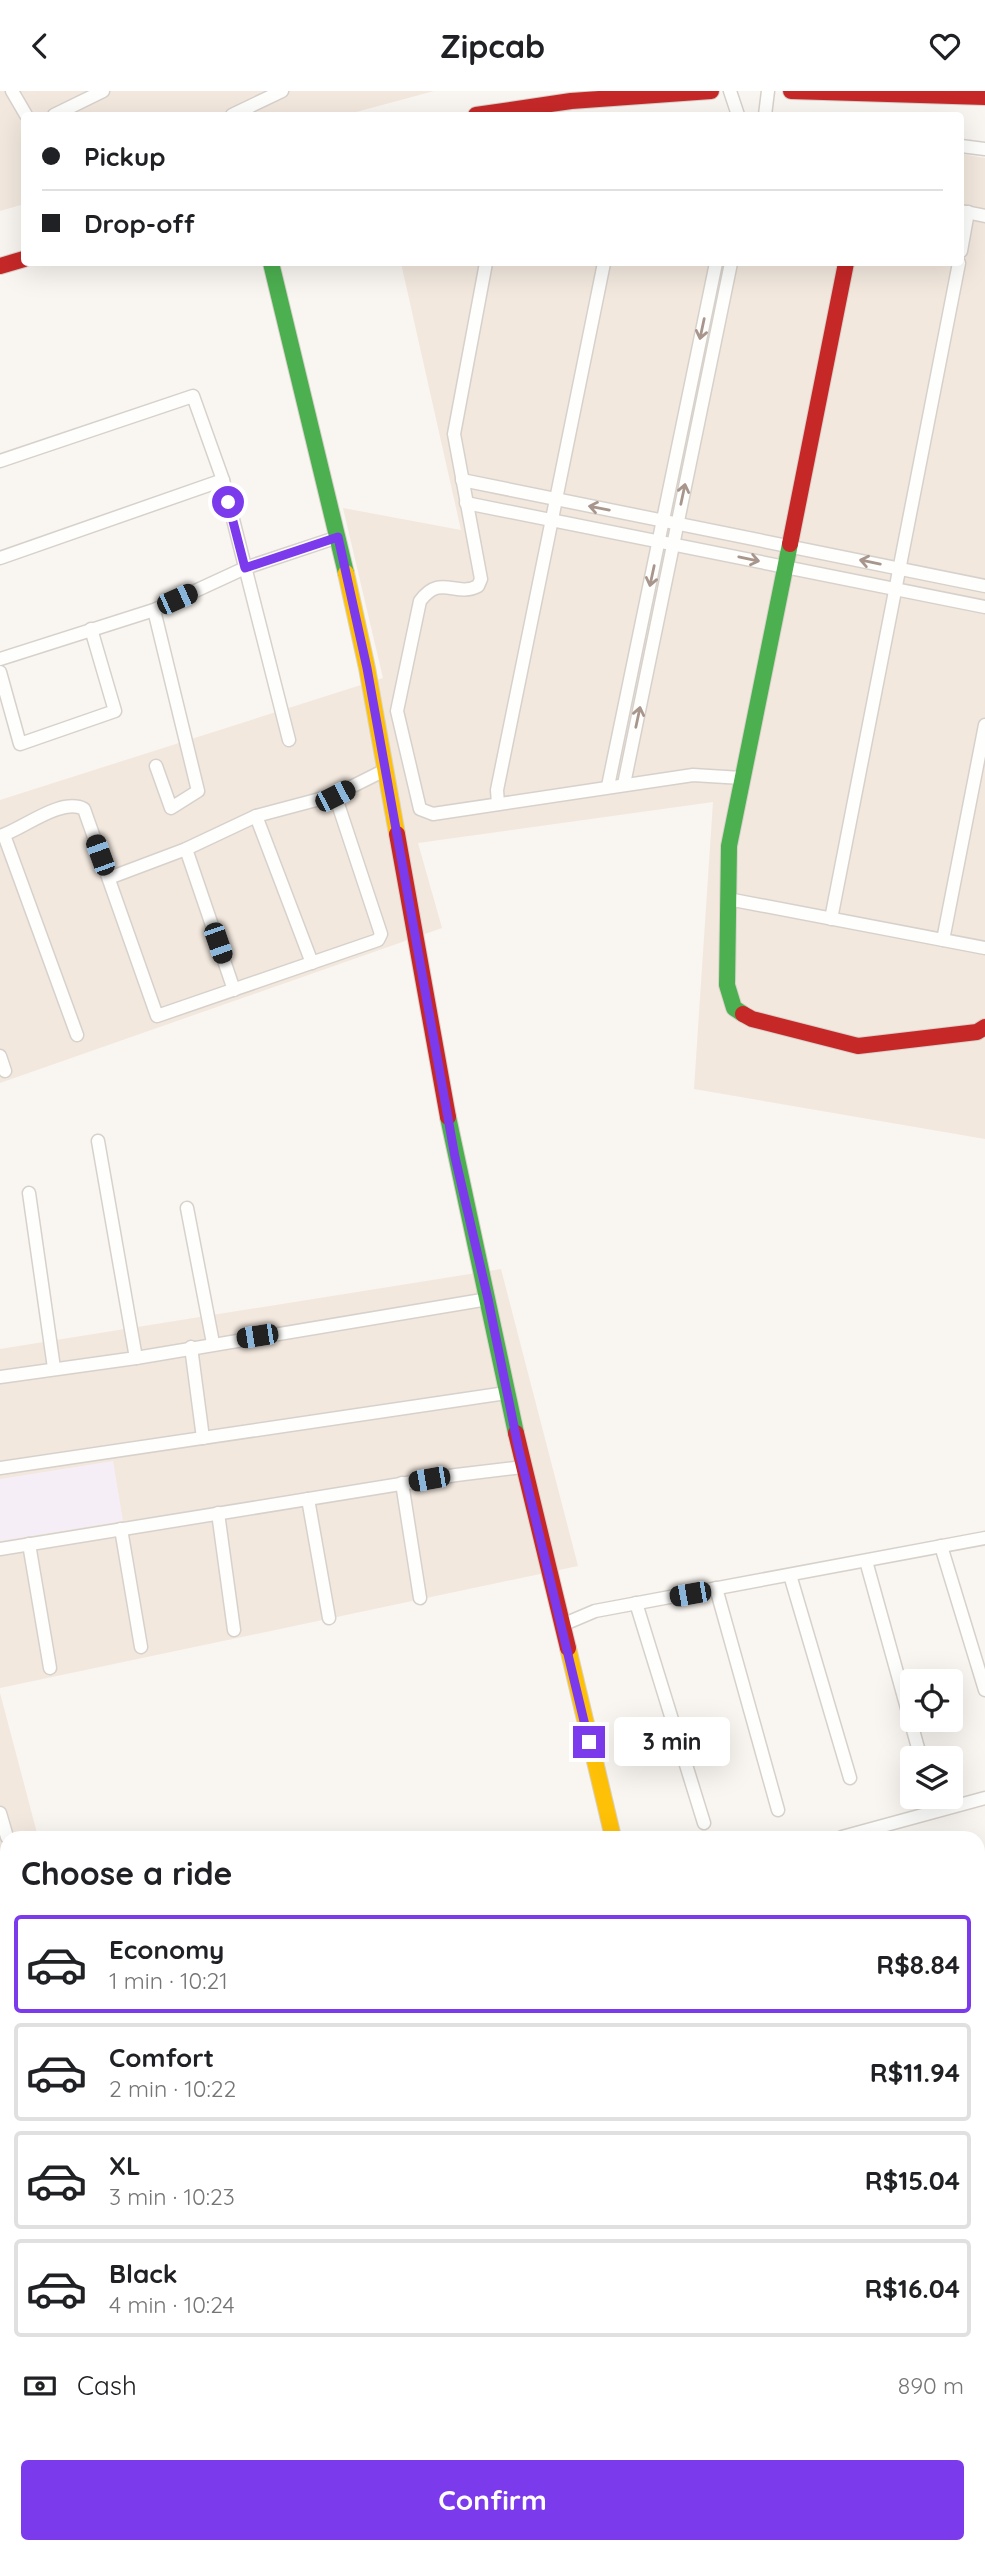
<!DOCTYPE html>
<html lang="en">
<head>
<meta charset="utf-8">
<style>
  body { margin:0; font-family:Quicksand,sans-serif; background:#f2f2f2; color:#202124; height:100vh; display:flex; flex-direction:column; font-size:26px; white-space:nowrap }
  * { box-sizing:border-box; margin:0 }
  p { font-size:23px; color:#757577 }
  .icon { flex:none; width:38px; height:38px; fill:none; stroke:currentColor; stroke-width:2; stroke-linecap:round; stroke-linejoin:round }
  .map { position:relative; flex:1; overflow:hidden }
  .panel { position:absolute; left:0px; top:1740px; width:985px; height:723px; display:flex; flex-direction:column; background:#fff; border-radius:21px 21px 0 0; box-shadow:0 7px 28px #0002 }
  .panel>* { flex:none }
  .top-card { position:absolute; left:21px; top:21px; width:943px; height:154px; border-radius:7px; box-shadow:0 7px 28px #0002; display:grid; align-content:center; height:154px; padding:0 21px; background:#fff }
  .buttons { position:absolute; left:900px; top:1578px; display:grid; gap:14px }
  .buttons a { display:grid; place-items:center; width:63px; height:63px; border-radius:7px; background:#fff; box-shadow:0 7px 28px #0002; font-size:35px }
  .end { position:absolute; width:32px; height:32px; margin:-16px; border:9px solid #7c3aed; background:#fff; box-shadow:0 0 0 4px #fff }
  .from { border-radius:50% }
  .bubble { position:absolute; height:49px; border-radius:7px; background:#fff; box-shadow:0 7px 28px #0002; font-size:23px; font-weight:800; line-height:49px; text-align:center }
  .car { position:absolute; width:21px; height:42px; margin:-21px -10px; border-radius:9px; box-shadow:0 0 5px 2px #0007; background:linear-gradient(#222 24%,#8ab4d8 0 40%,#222 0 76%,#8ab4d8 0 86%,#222 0) }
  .top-card b { display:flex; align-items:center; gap:24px; height:66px; font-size:26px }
  .top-card b+b { border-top:2px solid #e0e0e0 }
  .top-card i { width:18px; height:18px; background:#202124 }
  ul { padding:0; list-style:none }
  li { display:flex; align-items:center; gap:21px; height:98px; margin:0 14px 10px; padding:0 7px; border:4px solid #e0e0e0; border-radius:7px }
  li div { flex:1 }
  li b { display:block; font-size:26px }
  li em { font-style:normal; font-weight:800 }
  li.current { border-color:#7c3aed }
  li>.icon { width:63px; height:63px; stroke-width:1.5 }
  h2 { padding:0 21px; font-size:32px; line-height:84px }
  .pay { display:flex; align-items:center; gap:18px; height:77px; padding:0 21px; font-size:26px }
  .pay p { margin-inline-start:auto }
  .action { display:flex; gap:14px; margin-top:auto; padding:14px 21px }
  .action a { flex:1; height:80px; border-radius:7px; background:#7c3aed; color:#fff; font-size:28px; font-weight:800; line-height:80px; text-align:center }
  header { display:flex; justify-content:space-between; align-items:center; height:91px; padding:0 21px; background:#fff; font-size:32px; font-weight:800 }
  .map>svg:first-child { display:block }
  .residential { fill:#f2e8de }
  .education { fill:#f6eef6 }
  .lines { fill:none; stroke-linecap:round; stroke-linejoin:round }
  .street-casing { stroke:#d7d1cb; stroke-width:15 }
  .fast-casing { stroke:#d9d2cb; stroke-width:18 }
  .slow-casing { stroke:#d9d2cb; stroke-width:18 }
  .jam-casing { stroke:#d9d2cb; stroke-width:18 }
  .street { stroke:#fefefd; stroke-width:12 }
  .fast { stroke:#4caf50; stroke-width:16 }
  .slow { stroke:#ffc107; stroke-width:16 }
  .jam { stroke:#c62828; stroke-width:16 }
  .oneway { stroke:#a8958b }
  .route { stroke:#7c3aed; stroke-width:9 }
</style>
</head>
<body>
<header><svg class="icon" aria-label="back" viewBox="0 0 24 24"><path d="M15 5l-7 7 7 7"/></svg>Zipcab<svg class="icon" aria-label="heart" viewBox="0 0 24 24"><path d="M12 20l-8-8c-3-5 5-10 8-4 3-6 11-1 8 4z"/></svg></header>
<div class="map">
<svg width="985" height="2461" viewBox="0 0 985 2461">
  <rect width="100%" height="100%" fill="#f9f5f0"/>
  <g class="residential">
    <polygon points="0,0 434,0 345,24 24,24 24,113 0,120"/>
    <polygon points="961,63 985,67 985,1048 694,998 713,711 418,752 442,837 0,992 0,709 383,587 343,417 461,439 401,172 961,172"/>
    <polygon points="501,1178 578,1475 0,1597 0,1258"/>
    <polygon points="0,1602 38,1746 7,1746 7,2175 0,2175"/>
  </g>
  <polygon class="education" points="113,1370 123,1430 0,1450 0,1388"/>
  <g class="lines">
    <defs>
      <g id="street">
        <polyline points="12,0 26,24"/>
        <polyline points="730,0 738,24"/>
        <polyline points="54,24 103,0"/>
        <polyline points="232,24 282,0"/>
        <polyline points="765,24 768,0"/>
        <polyline points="961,55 985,58"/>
        <polyline points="961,120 985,125"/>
        <polyline points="961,160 968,121"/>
        <path d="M486,172l-32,171 27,145 -3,7c-23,12 -37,-13 -58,15l-23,110 23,98 13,5 260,-39 49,3"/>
        <polyline points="0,370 193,305 223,389 289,649"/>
        <polyline points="462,389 985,495"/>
        <polyline points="466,412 985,516"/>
        <polyline points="0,467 223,389"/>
        <polyline points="154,519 198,700 171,717 156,675"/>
        <polyline points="0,568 154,519 245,477 338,446"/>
        <polyline points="0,581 20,653 115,620 91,538"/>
        <polyline points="624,693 731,172"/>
        <polyline points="608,695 716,172"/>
        <polyline points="498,713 497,699 604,172"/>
        <polyline points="256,725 312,872"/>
        <polyline points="4,744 77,944"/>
        <path d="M0,745c23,-7 61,-39 84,-27l73,207 221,-76 3,-6 -46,-139"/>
        <polyline points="186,758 234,899"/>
        <polyline points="109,787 186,758 256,725 335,704 385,679"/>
        <polyline points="728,808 985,857"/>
        <polyline points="831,828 959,172"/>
        <polyline points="943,849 985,634"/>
        <polyline points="0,965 5,980"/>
        <polyline points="98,1050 136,1267"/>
        <polyline points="29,1102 54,1277"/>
        <polyline points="187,1117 213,1252"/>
        <polyline points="191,1256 203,1347"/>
        <polyline points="0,1286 136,1267 488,1208"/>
        <polyline points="0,1377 506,1302"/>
        <polyline points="402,1392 420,1507"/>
        <polyline points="308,1408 329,1527"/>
        <polyline points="218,1422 234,1539"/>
        <polyline points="121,1438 141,1556"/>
        <polyline points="29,1453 50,1577"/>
        <polyline points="941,1455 985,1599"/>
        <polyline points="0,1458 456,1384 523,1376"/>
        <polyline points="866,1470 920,1664"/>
        <polyline points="790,1484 850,1687"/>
        <polyline points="716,1497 778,1719"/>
        <polyline points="636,1512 704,1732"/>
        <polyline points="562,1534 595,1520 985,1447"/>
        <polyline points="0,1722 7,1746"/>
        <polyline points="842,1746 985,1707"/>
        <polyline points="978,1788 985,1786"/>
        <polyline points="0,1843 7,1841"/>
        <polyline points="0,1939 7,1938"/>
        <polyline points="0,1994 7,1993"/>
        <polyline points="0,2092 7,2090"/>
        <polyline points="0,2190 7,2189"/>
      </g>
      <g id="fast">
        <polyline points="271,172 346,482"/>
        <polyline points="743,923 734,917 727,894 729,755 790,453"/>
        <polyline points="448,1026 516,1342"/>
      </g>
      <g id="slow">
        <polyline points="346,482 367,577 397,743"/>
        <polyline points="568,1557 613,1746"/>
      </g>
      <g id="jam">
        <polyline points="791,0 985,6"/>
        <polyline points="476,24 571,10 711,0"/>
        <polyline points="0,175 24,168"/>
        <polyline points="790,453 846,172"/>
        <polyline points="397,743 448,1026"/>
        <polyline points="743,923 752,928 858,955 977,941 985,936"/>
        <polyline points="516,1342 568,1557"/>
        <polyline points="978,2443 985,2457"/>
      </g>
    </defs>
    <use href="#street" class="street-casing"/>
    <use href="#fast" class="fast-casing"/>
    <use href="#slow" class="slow-casing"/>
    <use href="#jam" class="jam-casing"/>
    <use href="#street" class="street"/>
    <use href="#fast" class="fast"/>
    <use href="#slow" class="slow"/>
    <use href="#jam" class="jam"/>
  </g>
  <defs><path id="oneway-shaft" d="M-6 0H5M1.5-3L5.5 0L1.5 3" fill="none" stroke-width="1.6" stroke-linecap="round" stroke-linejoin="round" transform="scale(1.75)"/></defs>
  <g class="oneway">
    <use href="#oneway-shaft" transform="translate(702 238) rotate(102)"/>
    <use href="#oneway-shaft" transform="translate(683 403) rotate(-78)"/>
    <use href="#oneway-shaft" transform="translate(599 417) rotate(-169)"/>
    <use href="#oneway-shaft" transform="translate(749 468) rotate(12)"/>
    <use href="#oneway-shaft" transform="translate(870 471) rotate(-168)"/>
    <use href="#oneway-shaft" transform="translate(652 485) rotate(102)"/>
    <use href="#oneway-shaft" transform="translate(638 626) rotate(-78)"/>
  </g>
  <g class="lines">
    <polyline class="route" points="228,411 245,477 338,446 367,577 455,1066 488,1208 518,1355 589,1651"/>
  </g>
</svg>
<div class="buttons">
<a><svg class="icon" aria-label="locate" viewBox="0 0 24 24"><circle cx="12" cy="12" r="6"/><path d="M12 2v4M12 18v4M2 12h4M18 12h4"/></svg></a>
<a><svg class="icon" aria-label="layers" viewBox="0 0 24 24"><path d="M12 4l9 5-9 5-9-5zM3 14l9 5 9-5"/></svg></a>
</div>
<i class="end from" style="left:228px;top:411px"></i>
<i class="end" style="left:589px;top:1651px"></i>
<div class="bubble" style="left:614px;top:1626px;width:116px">3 min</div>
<i class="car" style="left:177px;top:508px;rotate:66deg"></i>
<i class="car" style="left:335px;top:705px;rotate:63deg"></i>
<i class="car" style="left:100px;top:764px;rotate:340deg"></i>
<i class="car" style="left:218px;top:852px;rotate:161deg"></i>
<i class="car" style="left:257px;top:1245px;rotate:261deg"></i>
<i class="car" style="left:429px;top:1388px;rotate:260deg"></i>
<i class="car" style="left:690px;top:1503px;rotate:260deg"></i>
<div class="top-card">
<b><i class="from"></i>Pickup</b>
<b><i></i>Drop-off</b>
</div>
<section class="panel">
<h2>Choose a ride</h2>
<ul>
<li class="current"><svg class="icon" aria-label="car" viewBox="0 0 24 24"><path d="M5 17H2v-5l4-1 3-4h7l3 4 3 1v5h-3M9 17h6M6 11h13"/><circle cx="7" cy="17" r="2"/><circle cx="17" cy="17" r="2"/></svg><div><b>Economy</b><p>1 min · 10:21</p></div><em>R$8.84</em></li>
<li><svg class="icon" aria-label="car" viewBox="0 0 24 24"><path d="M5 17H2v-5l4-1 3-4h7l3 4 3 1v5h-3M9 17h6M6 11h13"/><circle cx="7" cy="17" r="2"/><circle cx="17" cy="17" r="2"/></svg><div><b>Comfort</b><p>2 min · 10:22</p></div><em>R$11.94</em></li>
<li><svg class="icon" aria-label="car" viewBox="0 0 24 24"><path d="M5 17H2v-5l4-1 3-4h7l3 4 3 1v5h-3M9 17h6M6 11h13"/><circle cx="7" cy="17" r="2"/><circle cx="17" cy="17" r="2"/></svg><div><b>XL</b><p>3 min · 10:23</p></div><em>R$15.04</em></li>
<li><svg class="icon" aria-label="car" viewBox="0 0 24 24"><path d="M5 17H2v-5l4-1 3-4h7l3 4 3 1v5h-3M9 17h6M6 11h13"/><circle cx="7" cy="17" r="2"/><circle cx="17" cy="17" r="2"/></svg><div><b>Black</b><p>4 min · 10:24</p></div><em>R$16.04</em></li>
</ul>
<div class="pay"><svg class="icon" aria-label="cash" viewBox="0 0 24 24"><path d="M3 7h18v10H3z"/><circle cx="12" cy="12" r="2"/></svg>Cash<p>890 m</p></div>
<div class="action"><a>Confirm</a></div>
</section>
</div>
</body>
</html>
